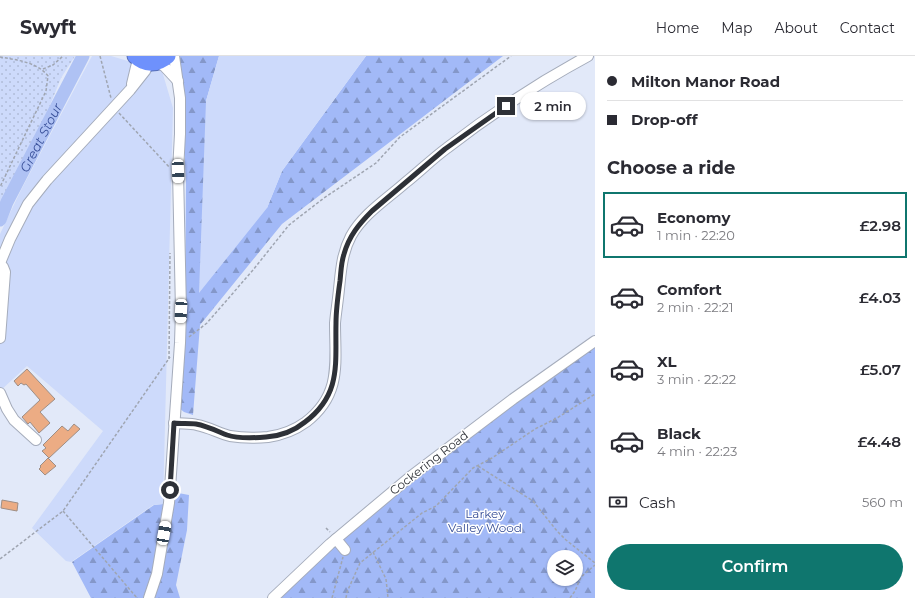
<!DOCTYPE html>
<html lang="en">
<head>
<meta charset="utf-8">
<style>
  body { margin:0; font-family:Montserrat,sans-serif; background:#f2f2f3; color:#2b2b33; height:100vh; display:flex; flex-direction:column; font-size:15px; white-space:nowrap }
  * { box-sizing:border-box; margin:0 }
  p { font-size:13px; color:#7c7c81 }
  .icon { flex:none; width:22px; height:22px; fill:none; stroke:currentColor; stroke-width:2; stroke-linecap:round; stroke-linejoin:round }
  .map { position:relative; flex:1; overflow:hidden }
  .sheet { display:flex; flex-direction:column; background:#fff; width:320px }
  .sheet>* { flex:none }
  .guide { display:grid; align-content:center; height:88px; padding:0 12px; background:#fff }
  .buttons { position:absolute; left:547px; top:494px; display:grid; gap:8px }
  .buttons a { display:grid; place-items:center; width:36px; height:36px; border-radius:50%; background:#fff; box-shadow:0 1px 3px #0004; font-size:20px }
  .end { position:absolute; width:18px; height:18px; margin:-9px; border:5px solid #2e3137; background:#fff; box-shadow:0 0 0 2px #fff }
  .from { border-radius:50% }
  .bubble { position:absolute; height:28px; border-radius:14px; background:#fff; box-shadow:0 1px 3px #0004; font-size:13px; font-weight:600; line-height:28px; text-align:center }
  .car { position:absolute; width:12px; height:24px; margin:-12px -6px; border-radius:5px; box-shadow:0 0 3px 1px #0007; background:linear-gradient(#fff 24%,#345 0 40%,#fff 0 76%,#345 0 86%,#fff 0) }
  .guide b { display:flex; align-items:center; gap:14px; height:38px; font-size:15px }
  .guide b+b { border-top:1px solid #e1e1e2 }
  .guide i { width:10px; height:10px; background:#2b2b33 }
  ul { padding:0; list-style:none }
  li { display:flex; align-items:center; gap:12px; height:66px; margin:0 8px 6px; padding:0 4px; border:2px solid transparent; border-radius:0px }
  li div { flex:1 }
  li b { display:block; font-size:15px }
  li em { font-style:normal; font-weight:600 }
  li.selected { border-color:#0f766e }
  li>.icon { width:36px; height:36px; stroke-width:1.5 }
  h2 { padding:0 12px; font-size:18px; line-height:48px }
  .pay { display:flex; align-items:center; gap:10px; height:44px; padding:0 12px; font-size:15px }
  .pay p { margin-inline-start:auto }
  .button { display:flex; gap:8px; margin-top:auto; padding:8px 12px }
  .button a { flex:1; height:46px; border-radius:24px; background:#0f766e; color:#fff; font-size:16px; font-weight:600; line-height:46px; text-align:center }
  header { display:flex; align-items:center; gap:24px; box-sizing:border-box; height:56px; padding:0 20px; background:#fff; border-bottom:1px solid #e1e1e2 }
  header strong { font-size:19px }
  nav { display:flex; gap:22px; margin-inline-start:auto; font-size:14px }
  main { display:flex; flex:1; min-height:0 }
  .map>svg:first-child { display:block }
  .grass { fill:url(#grass-dots) }
  .forest { fill:url(#forest-firs); fill-rule:evenodd }
  .green { fill:#cddafb }
  .lines { fill:none; stroke-linecap:round; stroke-linejoin:round }
  .river { stroke:#afc2f4; stroke-width:13 }
  .building { fill:#ecac84; stroke:#9e8e85 }
  .minor-casing { stroke:#a5acbb; stroke-width:12 }
  .highway-casing { stroke:#586fb7; stroke-width:17 }
  .path { stroke:#9fa5b1; stroke-width:1.5; stroke-dasharray:3 2; stroke-linecap:butt }
  .minor { stroke:#fff; stroke-width:10 }
  .highway { stroke:#6e91fc; stroke-width:15 }
  .route { stroke:#2e3137; stroke-width:5 }
  .labels { text-anchor:middle; stroke-width:3; stroke-linejoin:round; paint-order:stroke }
  .street-label { font-size:12px; fill:#2e3137; stroke:#fff }
  .park-label { font-size:12px; fill:#374e97; stroke:#fff }
  .water-label { font-size:13px; font-style:italic; fill:#3a519a; stroke:#fff }
</style>
</head>
<body>
<header>
<strong>Swyft</strong>
<nav><a>Home</a><a>Map</a><a>About</a><a>Contact</a></nav>
</header>
<main>
<div class="map">
<svg width="595" height="542" viewBox="0 0 595 542">
  <defs>
    <pattern id="grass-dots" width="8" height="8" patternUnits="userSpaceOnUse"><rect width="8" height="8" fill="#cddafb"/><path d="M2 2h.1M6 6h.1" fill="none" stroke="#b0bcd8" stroke-width="1.8" stroke-linecap="round"/></pattern>
    <pattern id="forest-firs" width="22" height="20" patternUnits="userSpaceOnUse"><rect width="22" height="20" fill="#a2b9f7"/><path d="M5 1l3.5 6h-7zM16 11l3.5 6h-7z" fill="#8497c9"/></pattern>
  </defs>
  <rect width="100%" height="100%" fill="#e2e9f9"/>
  <polygon class="grass" points="0,0 75,0 61,22 48,54 0,153"/>
  <g class="forest">
    <polygon points="178,0 219,0 206,45 267,152 282,115 366,0 503,0 282,168 200,269 193,359 184,356 179,352 185,264 186,125 180,15"/>
    <path d="M595,288v254h-321l143,-122zM554,501h22v22h-22z"/>
    <polygon points="173,436 189,439 187,474 176,529 180,542 91,542 72,506 154,449 172,447"/>
  </g>
  <g class="green">
    <polygon points="92,0 111,0 162,15 173,52 163,448 153,449 71,506 66,505 32,472 103,375 27,310 0,335 0,178 21,134"/>
    <polygon points="219,0 366,0 282,115 267,152 199,237 206,45"/>
  </g>
  <g class="lines">
    <path class="river" id="s1" d="M0,164l7,-18 76,-146"/>
  </g>
  <g class="building">
    <polygon points="27,313 55,343 40,356 50,367 39,377 30,366 28,368 22,361 40,344 26,328 24,329 21,327 18,330 14,325"/>
    <polygon points="74,368 80,373 49,402 42,395 46,392 43,389 62,370 68,375"/>
    <polygon points="48,402 56,410 45,419 39,413 41,411 40,410"/>
    <polygon points="2,444 18,447 17,455 1,452"/>
  </g>
  <g class="lines">
    <defs>
      <g id="minor">
        <polyline points="158,7 164,10 178,25"/>
        <polyline points="132,28 138,3"/>
        <polyline points="0,207 10,183 28,148 47,124 130,34 145,15 149,7"/>
        <polyline points="0,208 3,211 5,216 0,282"/>
        <polyline points="0,337 7,353 14,364 36,384"/>
        <path d="M174,367c8,1 16,0 23,2 11,2 22,8 33,11 12,2 26,2 38,1 14,-2 27,-7 38,-15 36,-28 29,-59 29,-99 1,-11 3,-23 4,-34 2,-19 3,-36 12,-53 12,-22 36,-37 54,-53 14,-11 27,-24 42,-35 44,-34 91,-65 141,-92"/>
        <polyline points="336,483 345,494"/>
        <polyline points="149,542 157,518 169,447 180,287 181,255 178,115 180,78 180,42 174,0"/>
        <polyline points="273,542 330,488 410,421 513,343 595,285"/>
      </g>
      <path id="highway" d="M135,0c10,10 23,9 33,0"/>
    </defs>
    <use href="#minor" class="minor-casing"/>
    <use href="#highway" class="highway-casing"/>
    <g class="path">
      <polyline points="100,0 111,42"/>
      <path d="M0,1c17,3 37,5 48,19l-2,15 -46,96"/>
      <polyline points="43,13 53,9 63,0"/>
      <polyline points="119,57 170,112"/>
      <polyline points="189,281 207,267 253,214 289,169 324,142 376,107 400,81 511,0"/>
      <polyline points="169,303 170,197"/>
      <polyline points="478,410 533,445 557,475 566,484 595,507"/>
      <polyline points="63,455 137,542"/>
      <polyline points="326,472 330,476"/>
      <polyline points="373,496 386,523 388,542"/>
      <polyline points="0,503 63,455 170,301"/>
      <polyline points="332,542 343,501"/>
      <polyline points="346,542 347,536 360,507 422,457 436,450 473,412 492,402 535,373 557,362 595,338"/>
      <polyline points="570,542 575,535 581,521 595,509"/>
    </g>
    <use href="#minor" class="minor"/>
    <use href="#highway" class="highway"/>
  </g>
  <g class="lines">
    <path class="route" d="M170,434l4,-67c7,1 15,0 22,1 11,2 21,7 31,11 12,4 27,3 39,2 15,-1 28,-6 39,-15 37,-28 30,-59 31,-99 0,-14 2,-28 4,-42 1,-9 1,-18 4,-27 5,-18 15,-30 28,-43l73,-62 61,-43"/>
  </g>
  <g class="labels">
    <g class="street-label">
      <text transform="translate(429 407) rotate(-38)" y="4">Cockering Road</text>
    </g>
    <g class="park-label">
      <text x="485" y="462">Larkey<tspan x="485" dy="14">Valley Wood</tspan></text>
    </g>
    <g class="water-label">
      <text dy="5" stroke="none"><textPath href="#s1" startOffset="92">Great Stour</textPath></text>
    </g>
  </g>
</svg>
<div class="buttons">
<a><svg class="icon" aria-label="layers" viewBox="0 0 24 24"><path d="M12 4l9 5-9 5-9-5zM3 14l9 5 9-5"/></svg></a>
</div>
<i class="end from" style="left:170px;top:434px"></i>
<i class="end" style="left:506px;top:50px"></i>
<div class="bubble" style="left:520px;top:36px;width:66px">2 min</div>
<i class="car" style="left:178px;top:115px;rotate:178deg"></i>
<i class="car" style="left:181px;top:255px;rotate:183deg"></i>
<i class="car" style="left:164px;top:477px;rotate:10deg"></i>
</div>
<section class="sheet">
<div class="guide">
<b><i class="from"></i>Milton Manor Road</b>
<b><i></i>Drop-off</b>
</div>
<h2>Choose a ride</h2>
<ul>
<li class="selected"><svg class="icon" aria-label="car" viewBox="0 0 24 24"><path d="M5 17H2v-5l4-1 3-4h7l3 4 3 1v5h-3M9 17h6M6 11h13"/><circle cx="7" cy="17" r="2"/><circle cx="17" cy="17" r="2"/></svg><div><b>Economy</b><p>1 min · 22:20</p></div><em>£2.98</em></li>
<li><svg class="icon" aria-label="car" viewBox="0 0 24 24"><path d="M5 17H2v-5l4-1 3-4h7l3 4 3 1v5h-3M9 17h6M6 11h13"/><circle cx="7" cy="17" r="2"/><circle cx="17" cy="17" r="2"/></svg><div><b>Comfort</b><p>2 min · 22:21</p></div><em>£4.03</em></li>
<li><svg class="icon" aria-label="car" viewBox="0 0 24 24"><path d="M5 17H2v-5l4-1 3-4h7l3 4 3 1v5h-3M9 17h6M6 11h13"/><circle cx="7" cy="17" r="2"/><circle cx="17" cy="17" r="2"/></svg><div><b>XL</b><p>3 min · 22:22</p></div><em>£5.07</em></li>
<li><svg class="icon" aria-label="car" viewBox="0 0 24 24"><path d="M5 17H2v-5l4-1 3-4h7l3 4 3 1v5h-3M9 17h6M6 11h13"/><circle cx="7" cy="17" r="2"/><circle cx="17" cy="17" r="2"/></svg><div><b>Black</b><p>4 min · 22:23</p></div><em>£4.48</em></li>
</ul>
<div class="pay"><svg class="icon" aria-label="cash" viewBox="0 0 24 24"><path d="M3 7h18v10H3z"/><circle cx="12" cy="12" r="2"/></svg>Cash<p>560 m</p></div>
<div class="button"><a>Confirm</a></div>
</section>
</main>
</body>
</html>
